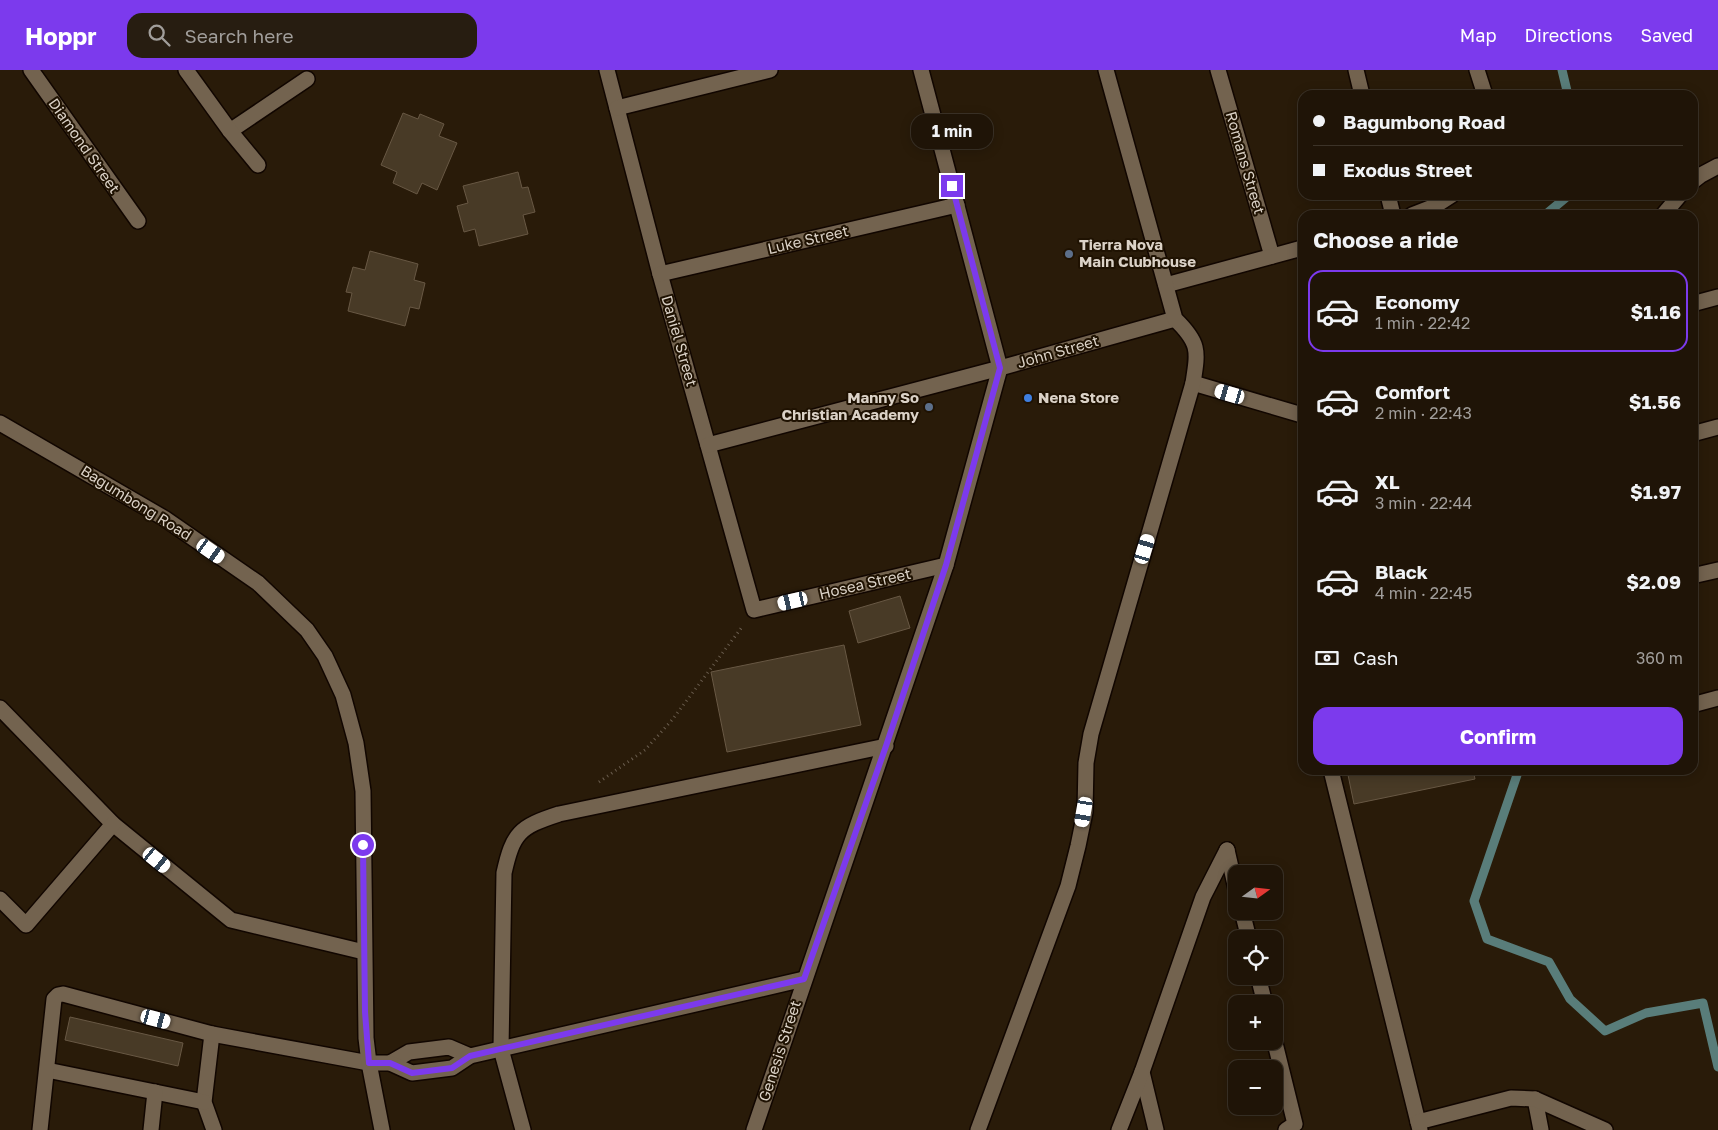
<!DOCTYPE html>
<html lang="en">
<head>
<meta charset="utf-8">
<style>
  body { margin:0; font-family:"Golos Text",sans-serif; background:#271d11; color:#f1f3f6; height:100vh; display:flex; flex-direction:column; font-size:19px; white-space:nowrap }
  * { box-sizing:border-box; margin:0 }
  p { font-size:16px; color:#a19e9b }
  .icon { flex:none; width:28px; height:28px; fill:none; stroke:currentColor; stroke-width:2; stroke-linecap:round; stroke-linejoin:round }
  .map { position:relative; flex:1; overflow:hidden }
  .details { position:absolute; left:1298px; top:140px; width:400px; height:565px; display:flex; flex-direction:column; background:#1f1407; border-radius:15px; box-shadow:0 2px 12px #0003,0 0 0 1px #3c3328 }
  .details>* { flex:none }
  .hud { position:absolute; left:1298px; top:20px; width:400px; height:110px; border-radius:15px; box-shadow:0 2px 12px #0003,0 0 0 1px #3c3328; display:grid; align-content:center; height:110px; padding:0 15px; background:#1f1407 }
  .needle { width:32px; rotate:75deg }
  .fabs { position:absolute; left:1228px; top:795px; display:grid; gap:10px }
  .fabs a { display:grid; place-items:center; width:55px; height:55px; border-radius:10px; background:#1f1407; box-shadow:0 2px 12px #0003,0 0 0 1px #3c3328; font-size:25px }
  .end { position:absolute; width:22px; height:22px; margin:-11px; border:6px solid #7c3aed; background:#fff; box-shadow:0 0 0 2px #fff }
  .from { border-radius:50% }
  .bubble { position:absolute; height:35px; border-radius:15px; background:#1f1407; box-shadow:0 2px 12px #0003,0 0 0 1px #3c3328; font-size:16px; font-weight:700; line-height:35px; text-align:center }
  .car { position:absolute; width:15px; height:30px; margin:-15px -8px; border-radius:6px; box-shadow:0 0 4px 1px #0007; background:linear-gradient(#fff 24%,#345 0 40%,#fff 0 76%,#345 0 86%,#fff 0) }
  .hud b { display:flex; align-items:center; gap:18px; height:48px; font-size:19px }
  .hud b+b { border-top:1px solid #3c3328 }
  .hud i { width:12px; height:12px; background:#f1f3f6 }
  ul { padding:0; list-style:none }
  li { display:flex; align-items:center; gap:15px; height:82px; margin:0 10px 8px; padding:0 5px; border:2px solid transparent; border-radius:15px }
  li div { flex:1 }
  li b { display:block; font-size:19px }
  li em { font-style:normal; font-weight:700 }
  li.current { border-color:#7c3aed }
  li>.icon { width:45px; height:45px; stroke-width:1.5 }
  h2 { padding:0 15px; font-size:22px; line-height:60px }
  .pay { display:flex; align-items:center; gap:12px; height:55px; padding:0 15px; font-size:19px }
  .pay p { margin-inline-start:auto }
  .action { display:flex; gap:10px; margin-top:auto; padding:10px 15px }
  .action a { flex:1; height:58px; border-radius:15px; background:#7c3aed; color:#fff; font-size:20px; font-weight:700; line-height:58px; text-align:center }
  header { display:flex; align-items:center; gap:30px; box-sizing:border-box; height:70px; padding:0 25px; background:#7c3aed; color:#fff }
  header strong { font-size:24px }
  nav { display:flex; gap:28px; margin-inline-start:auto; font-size:18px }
  .search { width:350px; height:45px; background:#271d11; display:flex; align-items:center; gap:12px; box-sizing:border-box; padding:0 18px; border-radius:15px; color:#a19e9b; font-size:19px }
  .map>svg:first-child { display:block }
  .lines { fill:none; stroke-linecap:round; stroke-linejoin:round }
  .stream { stroke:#597d7a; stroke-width:9 }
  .building { fill:#483a26; stroke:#685844 }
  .lane-casing { stroke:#110600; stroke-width:18 }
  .street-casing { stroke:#110600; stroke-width:18 }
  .secondary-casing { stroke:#110600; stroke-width:18 }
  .path { stroke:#6b5e4f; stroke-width:3; stroke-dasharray:1 4; stroke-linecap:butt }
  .lane { stroke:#73634f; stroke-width:15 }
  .street { stroke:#73634f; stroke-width:15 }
  .secondary { stroke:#73634f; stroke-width:15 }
  .route { stroke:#7c3aed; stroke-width:6 }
  .service-dot { fill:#5c6f8a; stroke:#1f1202; stroke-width:2 }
  .shop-dot { fill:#3f7fe0; stroke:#1f1202; stroke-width:2 }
  .labels { text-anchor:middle; stroke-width:4; stroke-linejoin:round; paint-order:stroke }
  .street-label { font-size:15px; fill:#dbd2c7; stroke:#1f1202 }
  .poi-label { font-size:15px; font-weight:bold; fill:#dbd2c7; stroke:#1f1202; text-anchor:start }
</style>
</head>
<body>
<header>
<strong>Hoppr</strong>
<div class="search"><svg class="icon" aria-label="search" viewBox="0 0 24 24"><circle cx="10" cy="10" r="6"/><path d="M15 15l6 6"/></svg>Search here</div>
<nav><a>Map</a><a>Directions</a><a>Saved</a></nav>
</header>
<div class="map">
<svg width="1718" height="1060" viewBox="0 0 1718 1060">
  <rect width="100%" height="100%" fill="#291b09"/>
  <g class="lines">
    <g class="stream">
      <polyline points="1562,0 1568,25"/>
      <polyline points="1545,145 1569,125"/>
      <polyline points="1514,700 1517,705 1474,831 1487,869 1549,892 1570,929 1605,961 1646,943 1703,933 1718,997"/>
    </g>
  </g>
  <g class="building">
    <polygon points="403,43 418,49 420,44 444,54 439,66 457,73 437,120 422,113 417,124 393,113 397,102 381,95"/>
    <polygon points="518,102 522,118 528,117 535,142 523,145 528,164 479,176 475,159 464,162 457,136 468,133 463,116"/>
    <polygon points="370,181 418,194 414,210 425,213 419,239 410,237 405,256 348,241 352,223 346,222 353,197 365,200"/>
    <polygon points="900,526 910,558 858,573 849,541"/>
    <polygon points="844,575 861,655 727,682 711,602"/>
    <polygon points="1347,700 1473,700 1475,709 1354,734"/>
    <polygon points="70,947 183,973 178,996 65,970"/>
  </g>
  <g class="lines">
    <defs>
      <g id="lane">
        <polyline points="230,61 307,9"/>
        <polyline points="0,638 113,754 231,850 364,882"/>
        <polyline points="0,829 26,855 113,754"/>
      </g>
      <g id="street">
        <polyline points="31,0 138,151"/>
        <polyline points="186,0 230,61 258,95"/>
        <polyline points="607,0 660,204 754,540 946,495"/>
        <polyline points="1218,0 1272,186"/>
        <polyline points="1356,0 1362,25"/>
        <polyline points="1477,0 1485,25"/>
        <polyline points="617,38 770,0"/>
        <polyline points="1692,112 1701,105 1718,96"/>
        <polyline points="1388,125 1393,145"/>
        <polyline points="1412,145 1435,136 1452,125"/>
        <polyline points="1663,145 1680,125"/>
        <polyline points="660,204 957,135"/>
        <polyline points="1166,215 1302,178"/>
        <polyline points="1692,234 1718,227"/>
        <polyline points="1193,313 1302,345"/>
        <polyline points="1692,364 1718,357"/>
        <polyline points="708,375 1000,298 1175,249"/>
        <polyline points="1692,506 1718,500"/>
        <polyline points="1692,635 1718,628"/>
        <polyline points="1331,700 1420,1060"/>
        <polyline points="1227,780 1236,819"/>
        <polyline points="1242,841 1249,869"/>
        <polyline points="1258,906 1265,934"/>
        <polyline points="212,964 204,1032 214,1060"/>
        <polyline points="1274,969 1295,1054 1286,1060"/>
        <polyline points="390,993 409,982 449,977 470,986"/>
        <polyline points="47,1000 204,1032"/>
        <polyline points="1142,1002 1156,1060"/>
        <polyline points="1535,1029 1541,1060"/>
        <polyline points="1418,1052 1511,1028 1535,1029 1605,1060"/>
        <polyline points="40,1060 54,929 58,925 63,924 212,964 369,993 390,993 412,1003 452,998 470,986 804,909"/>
        <polyline points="151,1060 155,1022"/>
        <path d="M523,1060l-22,-81 3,-176c9,-40 15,-46 55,-59l327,-68"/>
        <polyline points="754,1060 946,495 1000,298 921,0"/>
        <path d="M978,1060l90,-244 10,-40 7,-34 1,-49 5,-29 102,-351c5,-32 7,-40 -18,-64l-69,-249"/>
        <polyline points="1119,1060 1142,1002 1203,827 1227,780"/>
      </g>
      <polyline id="secondary" points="0,353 164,448 258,513 307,560 325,586 343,625 356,673 363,721 366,968 369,993 382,1060"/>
    </defs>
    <use href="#lane" class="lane-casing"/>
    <use href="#street" class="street-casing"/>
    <use href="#secondary" class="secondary-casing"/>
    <polyline class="path" points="599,712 645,680 672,650 742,557"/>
    <use href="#lane" class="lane"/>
    <use href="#street" class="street"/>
    <use href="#secondary" class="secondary"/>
  </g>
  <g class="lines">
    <polyline class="route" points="363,775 365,942 369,993 390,993 412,1003 452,998 470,986 804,909 886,676 946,495 1000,298 952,116"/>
  </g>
  <g class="service-dot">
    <circle cx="1069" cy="184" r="5"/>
    <circle cx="929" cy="337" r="5"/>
  </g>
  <circle class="shop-dot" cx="1028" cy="328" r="5"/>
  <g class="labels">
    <g class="street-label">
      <text transform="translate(84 76) rotate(55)" y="5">Diamond Street</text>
      <text transform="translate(1245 93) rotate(74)" y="5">Romans Street</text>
      <text transform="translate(808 170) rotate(-13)" y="5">Luke Street</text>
      <text transform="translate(679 271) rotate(74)" y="5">Daniel Street</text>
      <text transform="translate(1058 282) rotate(-16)" y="5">John Street</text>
      <text transform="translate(136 433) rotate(32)" y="5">Bagumbong Road</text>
      <text transform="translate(865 514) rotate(-13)" y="5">Hosea Street</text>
      <text transform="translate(780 981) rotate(-72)" y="5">Genesis Street</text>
    </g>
    <g class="poi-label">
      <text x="1079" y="180">Tierra Nova<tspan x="1079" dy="17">Main Clubhouse</tspan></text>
      <text x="919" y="333" text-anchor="end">Manny So<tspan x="919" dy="17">Christian Academy</tspan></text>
      <text x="1038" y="333">Nena Store</text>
    </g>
  </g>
</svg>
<div class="fabs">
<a><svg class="needle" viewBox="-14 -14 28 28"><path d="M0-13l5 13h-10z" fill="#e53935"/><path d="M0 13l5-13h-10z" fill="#a19e9b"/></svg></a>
<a><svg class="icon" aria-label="locate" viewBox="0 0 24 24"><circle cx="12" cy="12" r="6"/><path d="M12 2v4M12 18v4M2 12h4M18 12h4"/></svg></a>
<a>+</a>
<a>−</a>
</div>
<i class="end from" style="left:363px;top:775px"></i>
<i class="end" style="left:952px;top:116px"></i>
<div class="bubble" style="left:911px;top:44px;width:82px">1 min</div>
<i class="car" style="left:1230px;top:324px;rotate:286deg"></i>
<i class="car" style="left:1145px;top:479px;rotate:17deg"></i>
<i class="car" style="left:211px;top:481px;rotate:125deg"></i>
<i class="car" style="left:793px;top:531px;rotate:257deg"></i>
<i class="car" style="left:1084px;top:742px;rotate:190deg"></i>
<i class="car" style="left:157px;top:790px;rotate:129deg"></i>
<i class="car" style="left:156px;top:949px;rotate:105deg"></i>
<div class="hud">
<b><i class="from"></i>Bagumbong Road</b>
<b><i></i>Exodus Street</b>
</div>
<section class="details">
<h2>Choose a ride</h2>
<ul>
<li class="current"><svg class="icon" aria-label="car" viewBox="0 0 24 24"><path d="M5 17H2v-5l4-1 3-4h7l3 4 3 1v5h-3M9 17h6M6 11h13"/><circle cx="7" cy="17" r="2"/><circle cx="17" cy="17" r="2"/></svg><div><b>Economy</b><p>1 min · 22:42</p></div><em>$1.16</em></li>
<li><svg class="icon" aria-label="car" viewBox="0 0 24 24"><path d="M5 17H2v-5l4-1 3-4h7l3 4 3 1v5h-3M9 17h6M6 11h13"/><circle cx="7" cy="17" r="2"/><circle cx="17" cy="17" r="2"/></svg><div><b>Comfort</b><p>2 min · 22:43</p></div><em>$1.56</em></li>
<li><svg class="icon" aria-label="car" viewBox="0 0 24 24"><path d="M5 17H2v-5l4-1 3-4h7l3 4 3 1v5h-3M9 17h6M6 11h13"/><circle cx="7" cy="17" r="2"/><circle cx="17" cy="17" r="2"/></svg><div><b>XL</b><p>3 min · 22:44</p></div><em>$1.97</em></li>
<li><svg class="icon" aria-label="car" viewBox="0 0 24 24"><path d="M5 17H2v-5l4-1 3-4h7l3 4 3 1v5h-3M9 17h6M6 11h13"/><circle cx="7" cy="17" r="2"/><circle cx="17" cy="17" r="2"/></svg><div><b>Black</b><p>4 min · 22:45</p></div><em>$2.09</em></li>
</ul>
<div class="pay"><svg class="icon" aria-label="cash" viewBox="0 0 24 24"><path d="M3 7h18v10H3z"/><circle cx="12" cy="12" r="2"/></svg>Cash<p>360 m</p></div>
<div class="action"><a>Confirm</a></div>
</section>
</div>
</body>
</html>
